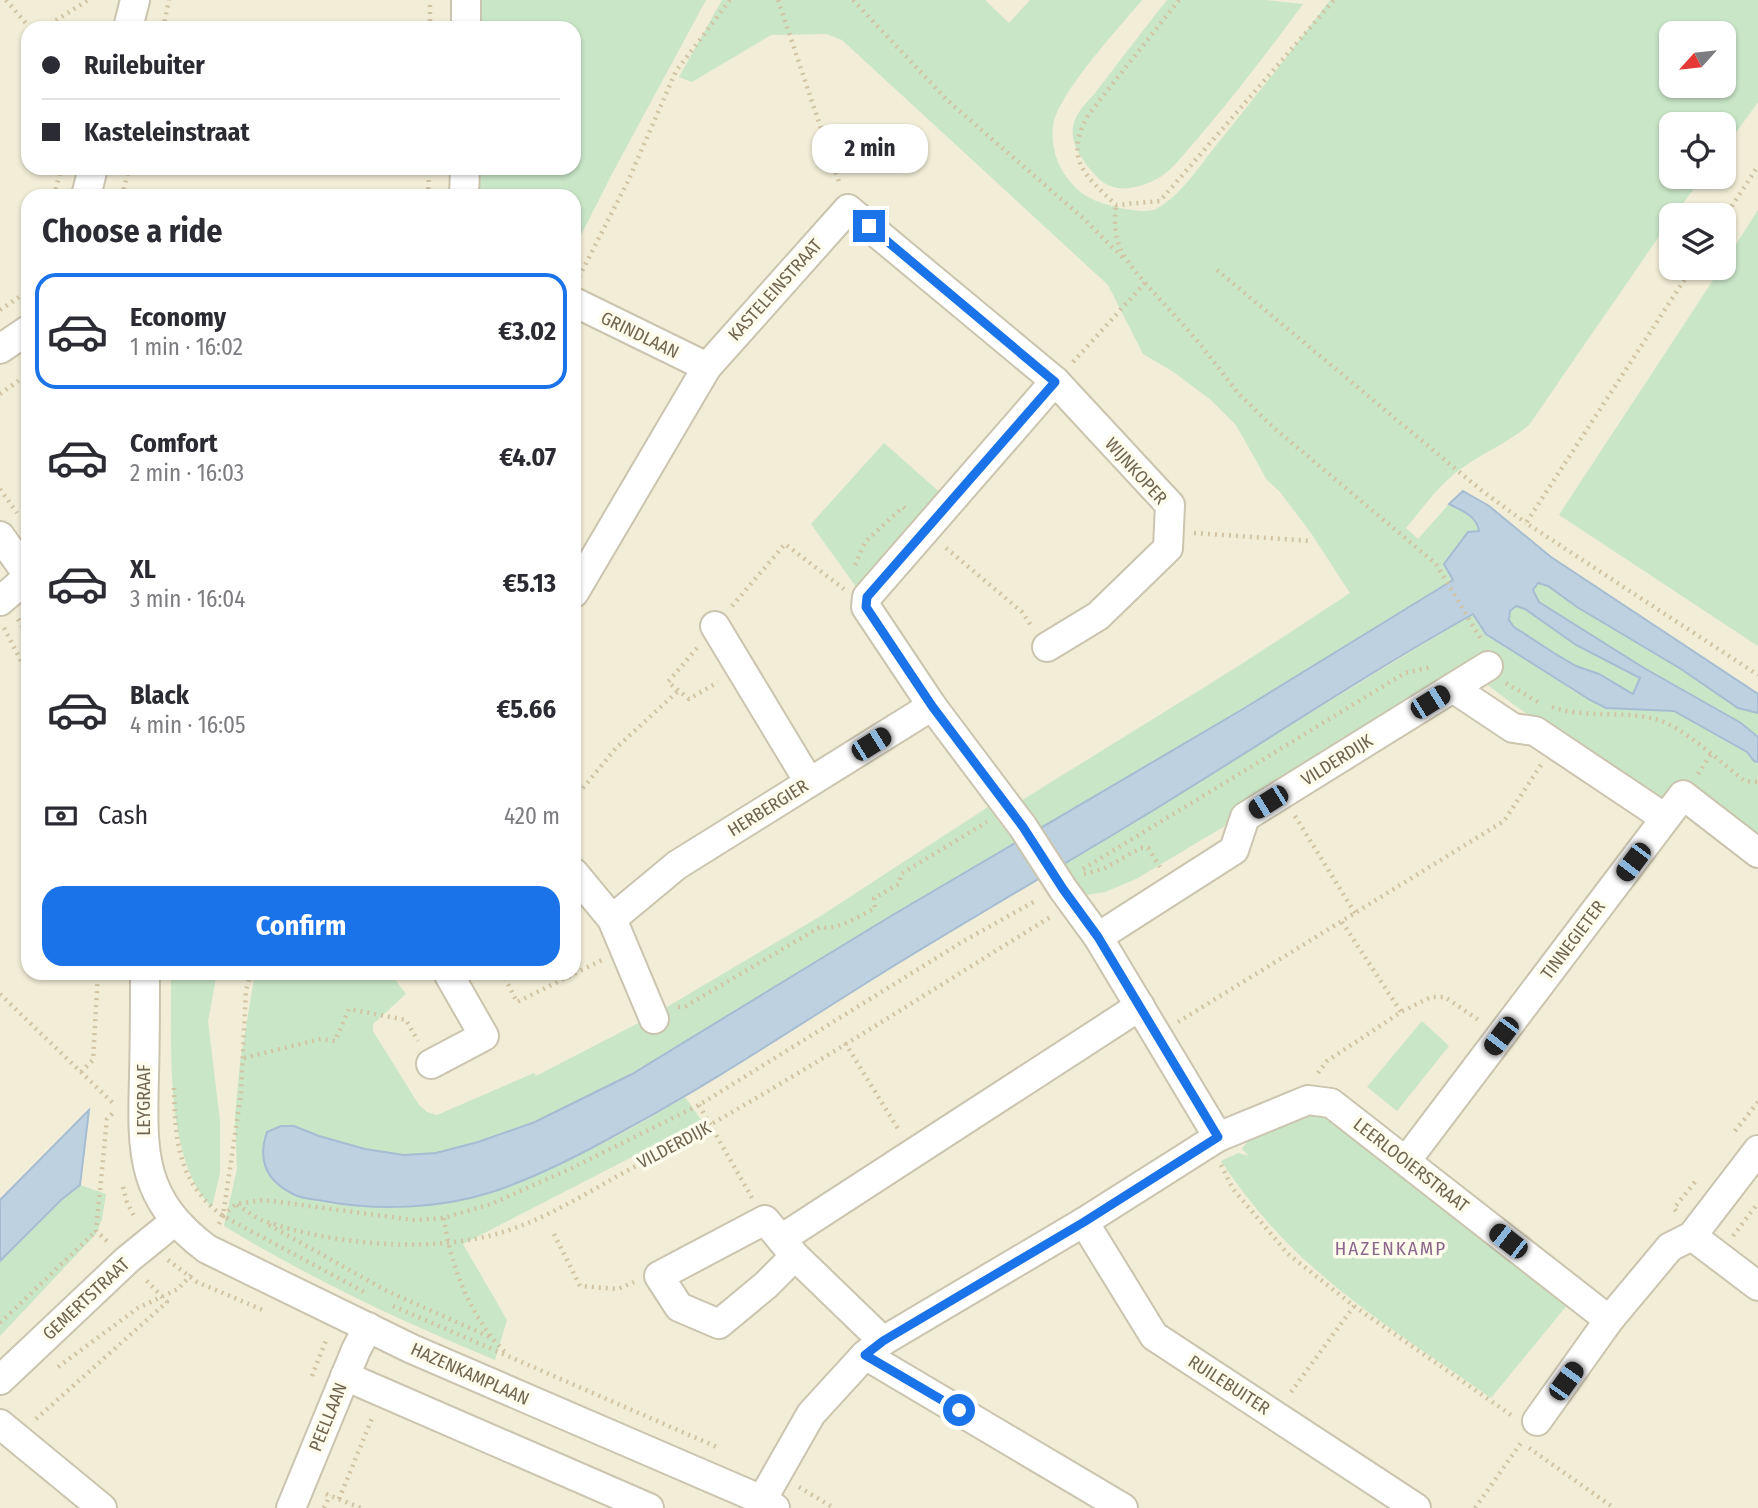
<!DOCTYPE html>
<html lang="en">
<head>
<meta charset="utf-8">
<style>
  body { margin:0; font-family:"Fira Sans Condensed",sans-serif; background:#f7f7f7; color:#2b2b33; height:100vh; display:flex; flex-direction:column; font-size:26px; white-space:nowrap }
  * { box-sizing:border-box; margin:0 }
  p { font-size:23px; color:#7c7c81 }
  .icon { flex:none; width:38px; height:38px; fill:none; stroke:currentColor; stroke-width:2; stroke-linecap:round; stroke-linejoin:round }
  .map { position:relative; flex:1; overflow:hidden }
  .panel { position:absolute; left:21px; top:189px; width:560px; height:791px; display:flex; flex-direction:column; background:#fff; border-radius:21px; box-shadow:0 2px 5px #0004 }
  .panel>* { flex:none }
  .hud { position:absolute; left:21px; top:21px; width:560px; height:154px; border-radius:21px; box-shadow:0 2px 5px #0004; display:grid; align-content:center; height:154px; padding:0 21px; background:#fff }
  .needle { width:46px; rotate:243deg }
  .fabs { position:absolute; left:1659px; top:21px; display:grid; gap:14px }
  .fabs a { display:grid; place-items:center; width:77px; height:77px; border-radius:14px; background:#fff; box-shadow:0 2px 5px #0004; font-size:35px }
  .end { position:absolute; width:32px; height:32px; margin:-16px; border:9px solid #1a73e8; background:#fff; box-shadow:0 0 0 4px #fff }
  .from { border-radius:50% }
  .bubble { position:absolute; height:49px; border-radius:21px; background:#fff; box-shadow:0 2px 5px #0004; font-size:23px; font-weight:700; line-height:49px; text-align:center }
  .car { position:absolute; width:21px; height:42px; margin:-21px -10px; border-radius:9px; box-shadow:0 0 5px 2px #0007; background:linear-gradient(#222 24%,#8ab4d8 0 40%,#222 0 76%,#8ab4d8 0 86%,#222 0) }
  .hud b { display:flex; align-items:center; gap:24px; height:66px; font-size:26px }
  .hud b+b { border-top:2px solid #e1e1e2 }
  .hud i { width:18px; height:18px; background:#2b2b33 }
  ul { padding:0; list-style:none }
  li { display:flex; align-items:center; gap:21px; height:116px; margin:0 14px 10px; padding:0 7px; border:4px solid transparent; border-radius:21px }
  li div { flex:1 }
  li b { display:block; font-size:26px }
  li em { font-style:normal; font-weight:700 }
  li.on { border-color:#1a73e8 }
  li>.icon { width:63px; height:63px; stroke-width:1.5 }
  h2 { padding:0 21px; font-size:32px; line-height:84px }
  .pay { display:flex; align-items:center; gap:18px; height:77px; padding:0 21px; font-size:26px }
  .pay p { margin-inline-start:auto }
  .primary-button { display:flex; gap:14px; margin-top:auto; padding:14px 21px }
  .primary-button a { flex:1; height:80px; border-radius:21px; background:#1a73e8; color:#fff; font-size:28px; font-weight:700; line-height:80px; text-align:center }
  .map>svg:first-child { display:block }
  .residential { fill:#f1edd6; fill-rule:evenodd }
  .green { fill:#c9e6c7; fill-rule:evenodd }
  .water { fill:#bdd1e1; stroke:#a5bcd2; stroke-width:2; fill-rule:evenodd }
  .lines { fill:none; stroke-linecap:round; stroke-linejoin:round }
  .minor-casing { stroke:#cbc4ae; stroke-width:32 }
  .path { stroke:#d1c4a5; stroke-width:4.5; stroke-dasharray:2 5; stroke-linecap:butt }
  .minor { stroke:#fff; stroke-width:28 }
  .minor-bridge-casing { stroke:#cbc4ae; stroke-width:32; stroke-linecap:butt }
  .minor-bridge { stroke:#fff; stroke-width:28 }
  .route { stroke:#1a73e8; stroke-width:9 }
  .labels { text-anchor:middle; stroke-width:7; stroke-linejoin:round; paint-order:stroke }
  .street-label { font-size:18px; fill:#71654e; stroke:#fdfced }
  .neighbourhood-label { font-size:19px; letter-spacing:2px; fill:#8c668c; stroke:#fdfced }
</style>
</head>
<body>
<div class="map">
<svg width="1758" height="1508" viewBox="0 0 1758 1508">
  <rect width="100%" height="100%" fill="#faf8e7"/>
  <path class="residential" d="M0,0h1758v1508h-1758zM28,28h546v140h-546zM1671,33h53v53h-53zM1671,124h53v53h-53zM28,196h546v777h-546zM1671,215h53v53h-53z"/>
  <g class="green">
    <polygon points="471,0 706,0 613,172 574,249 574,196 475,196 475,168 574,168 574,28 472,28"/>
    <path d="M722,0h263l24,23 21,-23h112c-22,27 -85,94 -89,126 -2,15 2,33 10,46 9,13 17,22 31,28 13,6 50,15 62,9 26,-14 44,-44 62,-66 38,-47 76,-95 112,-143h428v102l-34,47v-25h-53v53h32l-29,38h-3v4l-142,206c-22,18 -48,29 -70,45 -21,16 -37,39 -53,58l12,11 31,-35c13,7 28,12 31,27l-5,1 -31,33 42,69 71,44 13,11 36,19 68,3 73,41 7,9 4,1v102l-74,-58 -10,5 -157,-104 -55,-41 -199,122 -38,38 -89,53 -31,13 -20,3 -22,-31 393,-240 -17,-36 -196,121 -205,121 -19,-28 218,-135 113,-74 -39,-60 -31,-41 -13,-12 -31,-55 -25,-25 -39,-29 -29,-17 -35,-69 -266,-245 -15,-6 -56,1 -79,47 -13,-5zM1671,33h53v53h-53z"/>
    <path d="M1167,0h99l37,4c-34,46 -68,91 -105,134 -12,13 -26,33 -41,41 -20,10 -43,15 -59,-1 -12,-13 -28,-32 -25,-51 3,-17 16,-25 26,-39 22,-29 45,-59 68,-88z"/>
    <polygon points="1758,210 1758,646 1559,515 1721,268 1724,268 1724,263"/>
    <polygon points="884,443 944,496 859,591 811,524"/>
    <polygon points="1538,583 1548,586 1577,607 1681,669 1738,708 1758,713 1758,737 1741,723 1644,668 1539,602 1533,590"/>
    <polygon points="1516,606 1525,609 1576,645 1641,678 1633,694 1599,674 1576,666 1554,653 1514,627 1509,620 1510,611"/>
    <path d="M988,807l27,36c-98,58 -194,117 -291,176 -71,42 -142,86 -220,114 -23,8 -47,18 -71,20 -48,5 -96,-9 -139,-27l-19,57c8,4 16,11 23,13 23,8 51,10 74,10 115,4 217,-52 313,-109l17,24 -239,123 44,76 -12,40c-94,-39 -184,-81 -271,-134l13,-57 -2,-53 5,-53 15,-90h135l16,21 -33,30v7l46,74 8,7 10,3 97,-42 2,3 114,-59 169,-100z"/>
    <path d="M171,973h46l-9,48 12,100v52l-8,34c-49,-47 -40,-169 -41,-234z"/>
    <polygon points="1422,1021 1449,1046 1397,1111 1367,1087"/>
    <path d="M1317,1114l21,12 230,178 -77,94c-59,-42 -122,-81 -176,-129 -36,-31 -68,-69 -94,-108l17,-8 11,3 -7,-7c14,-22 49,-33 75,-35z"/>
    <polygon points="80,1185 106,1194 102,1219 96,1234 0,1336 0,1261 61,1200"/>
  </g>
  <g class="water">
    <path d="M1463,491l26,15 62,51 207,137v19l-20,-5 -57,-39 -104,-62 -29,-21 -10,-3 -5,7 6,12 105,66 97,55 17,14v25l-4,-1 -7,-9 -73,-41 -68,-3 -16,-8 -104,-66 -13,-20c-114,64 -222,137 -334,205 -89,54 -180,106 -268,161 -83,52 -164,106 -250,152 -41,23 -84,45 -129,60 -54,17 -114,19 -169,9 -9,-2 -19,-2 -28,-6 -28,-13 -38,-34 -28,-63l14,-6h13l25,10 46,13 39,6 32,-2 42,-11 57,-20 97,-48 259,-158 352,-207 210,-129 -9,-16 24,-32 11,-1c-2,-15 -18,-21 -30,-27zM1516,606l9,3 51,36 64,33 -7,16 -34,-20 -23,-8 -22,-13 -40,-26 -5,-7 1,-9z"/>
    <polygon points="89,1110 80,1185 61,1200 0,1261 0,1200"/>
  </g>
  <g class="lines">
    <defs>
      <g id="minor">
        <polyline points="128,28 135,0"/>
        <polyline points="466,28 466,0"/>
        <polyline points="86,196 93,168"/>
        <polyline points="464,196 465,168"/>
        <polyline points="574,302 707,367"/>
        <polyline points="0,349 28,330"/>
        <polyline points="0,536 28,575"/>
        <polyline points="574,593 707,367 848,209 1055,381 867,597 866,607 932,706 1023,827"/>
        <polyline points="0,601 28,577"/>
        <polyline points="715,626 809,782"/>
        <polyline points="1047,647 1098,616 1168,548 1170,505 1055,381"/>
        <polyline points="1453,688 1513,728 1535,731 1665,818"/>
        <polyline points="574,873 612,919 654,1019"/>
        <polyline points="1063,889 1098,937 1218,1137"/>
        <polyline points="612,919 677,865 932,706"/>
        <polyline points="1098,937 1234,850 1245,817 1488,666"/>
        <path d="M145,973c0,34 0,69 -1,103 -2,76 -4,123 63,173l205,100 350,151 13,8"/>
        <polyline points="431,1064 484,1036 448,973"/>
        <polyline points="1406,1161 1683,795 1758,853"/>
        <polyline points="1084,1222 1154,1336 1416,1508"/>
        <polyline points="1692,1236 1758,1286"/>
        <polyline points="781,1239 1140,1006"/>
        <polyline points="795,1256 766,1285 719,1324 679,1307 659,1276 765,1220 795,1256 883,1341"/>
        <polyline points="865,1355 1123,1508"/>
        <polyline points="345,1376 649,1508"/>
        <polyline points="0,1380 127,1260 175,1221"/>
        <polyline points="1537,1421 1609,1320 1670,1247 1692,1236 1758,1150"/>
        <polyline points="0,1424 102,1508"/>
        <polyline points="762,1500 811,1414 865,1355 883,1341 1084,1222 1218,1137 1308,1100 1331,1103 1609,1320"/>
        <polyline points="291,1508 356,1350 368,1327"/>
      </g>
    </defs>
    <use href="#minor" class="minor-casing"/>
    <g class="path">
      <polyline points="6,0 30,28"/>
      <polyline points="778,0 840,185"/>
      <polyline points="853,0 947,100 1084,219 1124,259"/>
      <path d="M1179,0l-91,115c-24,45 -4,59 28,90l44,-4 174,-201"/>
      <polyline points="44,28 88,0"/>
      <polyline points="163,28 169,0"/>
      <polyline points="430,28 430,0"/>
      <polyline points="54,196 61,168"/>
      <polyline points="122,196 129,168"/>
      <polyline points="428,196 429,168"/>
      <polyline points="1724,218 1758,166"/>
      <polyline points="1692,268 1526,523 1758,675"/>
      <polyline points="1217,270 1481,490 1526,523"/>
      <polyline points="579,277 628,181 676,71 730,0"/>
      <polyline points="1145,283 1196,339 1238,393 1274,428 1436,564 1482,641"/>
      <polyline points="0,310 28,291"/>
      <path d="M1073,362l72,-79c-24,-28 -33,-41 -29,-78"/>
      <polyline points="0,394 28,374"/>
      <polyline points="0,489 17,513"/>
      <polyline points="1194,533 1312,541"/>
      <polyline points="946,548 1022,612 1032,627"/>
      <polyline points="855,565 865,542 903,507 907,510"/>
      <polyline points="732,606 785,544 844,589"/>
      <polyline points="18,619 28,635"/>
      <polyline points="4,628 28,674"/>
      <polyline points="697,648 668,682 689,699 718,682"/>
      <polyline points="1506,683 1538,702"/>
      <path d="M1552,707c34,12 70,3 103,12 28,7 66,44 90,62l13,1"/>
      <polyline points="1698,774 1711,754"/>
      <polyline points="574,799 616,748 678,691"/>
      <polyline points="1295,816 1355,913"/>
      <polyline points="1083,869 1405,673 1431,667"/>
      <polyline points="1084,874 1103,869 1141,848 1148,848 1160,867"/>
      <polyline points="1342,922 1401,1012"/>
      <polyline points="500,973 505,978 517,1002 602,960"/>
      <polyline points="0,994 115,1105"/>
      <path d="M678,1007l8,-1 134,-79c17,4 40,-11 55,-19l-1,-10 25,-14 2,-10 86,-52"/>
      <polyline points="1178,1022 1504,821 1541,765"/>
      <polyline points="845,1043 900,1132"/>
      <polyline points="244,1058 321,1039 335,1041 349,1009 406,1020 418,1041"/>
      <polyline points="81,1072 93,1060 98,973"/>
      <polyline points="1318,1073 1327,1061 1401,1012 1431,997 1445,997 1480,1021"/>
      <path d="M174,1088c1,53 4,95 49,128l143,77"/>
      <polyline points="699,1105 752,1198"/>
      <polyline points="1735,1131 1758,1102"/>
      <polyline points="1221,1165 1233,1189 1288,1254 1354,1306 1511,1415"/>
      <polyline points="123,1187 127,1202 135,1218"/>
      <path d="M237,1205c9,5 18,13 27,16 70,24 168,33 239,11 47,-14 98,-48 142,-71 139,-75 272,-162 407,-245"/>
      <polyline points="1676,1211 1674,1208 1695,1182"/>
      <polyline points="223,1216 236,1204 264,1200 414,1220 444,1218 491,1204 572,1168 699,1105 962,942 1037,900"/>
      <path d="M444,1218c6,48 28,103 63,136"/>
      <polyline points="219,1224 223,1216 241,1093 246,990 251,973"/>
      <polyline points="269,1225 387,1291 490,1337"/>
      <polyline points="554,1234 580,1286 618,1289 634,1282"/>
      <polyline points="1733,1236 1758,1203"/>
      <polyline points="107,1241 96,1231 107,1119 115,1111"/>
      <polyline points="168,1260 197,1282 265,1311"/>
      <polyline points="393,1306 719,1448"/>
      <polyline points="0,1323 96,1231"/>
      <polyline points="58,1367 138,1308 178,1289 191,1275"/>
      <polyline points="312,1376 327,1338"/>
      <polyline points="1291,1392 1354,1306"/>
      <polyline points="36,1419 167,1302 145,1279"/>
      <polyline points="1529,1448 1614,1508"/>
      <polyline points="799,1487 834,1508"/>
      <polyline points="326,1494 361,1508"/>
      <polyline points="339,1499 373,1416"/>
      <polyline points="324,1508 330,1495"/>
      <polyline points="1475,1508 1523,1440"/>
    </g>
    <use href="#minor" class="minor"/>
    <defs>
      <polyline id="minor-bridge" points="1023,827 1063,889"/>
    </defs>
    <use href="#minor-bridge" class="minor-bridge-casing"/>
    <use href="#minor-bridge" class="minor-bridge"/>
  </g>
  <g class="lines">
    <polyline class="route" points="869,226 1055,382 867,597 866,607 932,706 1023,827 1063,889 1098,937 1218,1137 1084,1222 883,1341 865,1355 959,1410"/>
  </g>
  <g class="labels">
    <g class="street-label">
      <text transform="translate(775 290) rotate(-48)" y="6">KASTELEINSTRAAT</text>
      <text transform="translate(640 335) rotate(26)" y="6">GRINDLAAN</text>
      <text transform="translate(1136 471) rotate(48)" y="6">WIJNKOPER</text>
      <text transform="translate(1337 760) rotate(-32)" y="6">VILDERDIJK</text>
      <text transform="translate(768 808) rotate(-32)" y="6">HERBERGIER</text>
      <text transform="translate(1573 940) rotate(-53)" y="6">TINNEGIETER</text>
      <text transform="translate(144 1100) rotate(-90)" y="6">LEYGRAAF</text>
      <text transform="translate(674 1145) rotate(-28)" y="6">VILDERDIJK</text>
      <text transform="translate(1411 1165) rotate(38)" y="6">LEERLOOIERSTRAAT</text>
      <text transform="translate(86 1299) rotate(-43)" y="6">GEMERTSTRAAT</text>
      <text transform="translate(470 1374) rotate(24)" y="6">HAZENKAMPLAAN</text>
      <text transform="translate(1229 1385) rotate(33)" y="6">RUILEBUITER</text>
      <text transform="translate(328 1417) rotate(-68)" y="6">PEELLAAN</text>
    </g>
    <g class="neighbourhood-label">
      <text x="1391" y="1255">HAZENKAMP</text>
    </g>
  </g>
</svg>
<div class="fabs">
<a><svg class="needle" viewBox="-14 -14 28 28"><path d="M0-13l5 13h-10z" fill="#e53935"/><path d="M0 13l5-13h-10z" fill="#7c7c81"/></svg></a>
<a><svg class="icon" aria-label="locate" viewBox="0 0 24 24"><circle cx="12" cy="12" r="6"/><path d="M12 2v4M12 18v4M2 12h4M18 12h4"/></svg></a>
<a><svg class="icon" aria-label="layers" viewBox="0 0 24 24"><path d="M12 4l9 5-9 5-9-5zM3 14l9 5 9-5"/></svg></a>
</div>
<i class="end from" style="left:959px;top:1410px"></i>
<i class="end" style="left:869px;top:226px"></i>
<div class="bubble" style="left:812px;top:124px;width:116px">2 min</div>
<i class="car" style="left:1430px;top:702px;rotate:58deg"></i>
<i class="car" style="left:871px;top:744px;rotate:58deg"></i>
<i class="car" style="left:1268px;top:802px;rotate:238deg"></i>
<i class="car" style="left:1633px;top:862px;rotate:217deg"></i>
<i class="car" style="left:1501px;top:1036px;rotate:217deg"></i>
<i class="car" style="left:1508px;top:1241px;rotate:308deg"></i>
<i class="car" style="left:1566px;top:1381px;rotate:36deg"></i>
<div class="hud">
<b><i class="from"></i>Ruilebuiter</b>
<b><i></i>Kasteleinstraat</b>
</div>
<section class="panel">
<h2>Choose a ride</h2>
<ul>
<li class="on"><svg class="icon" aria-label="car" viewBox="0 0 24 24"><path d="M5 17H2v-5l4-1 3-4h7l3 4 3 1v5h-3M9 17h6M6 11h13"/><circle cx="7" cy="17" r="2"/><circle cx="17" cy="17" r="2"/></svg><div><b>Economy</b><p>1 min · 16:02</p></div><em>€3.02</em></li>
<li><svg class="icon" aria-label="car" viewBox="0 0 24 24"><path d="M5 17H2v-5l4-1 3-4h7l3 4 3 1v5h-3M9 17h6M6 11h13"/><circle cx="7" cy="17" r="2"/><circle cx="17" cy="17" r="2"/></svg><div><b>Comfort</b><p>2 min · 16:03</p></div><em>€4.07</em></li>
<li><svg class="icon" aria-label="car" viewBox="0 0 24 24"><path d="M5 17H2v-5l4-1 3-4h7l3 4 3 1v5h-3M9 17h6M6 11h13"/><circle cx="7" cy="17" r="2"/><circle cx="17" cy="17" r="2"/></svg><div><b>XL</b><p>3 min · 16:04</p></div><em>€5.13</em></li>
<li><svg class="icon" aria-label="car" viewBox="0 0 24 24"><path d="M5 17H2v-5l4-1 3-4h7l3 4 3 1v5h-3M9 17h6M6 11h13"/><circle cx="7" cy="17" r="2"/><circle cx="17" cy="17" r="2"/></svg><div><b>Black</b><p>4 min · 16:05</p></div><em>€5.66</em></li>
</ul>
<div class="pay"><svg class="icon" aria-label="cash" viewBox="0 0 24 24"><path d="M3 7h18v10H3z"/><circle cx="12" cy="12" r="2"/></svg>Cash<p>420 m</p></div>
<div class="primary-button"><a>Confirm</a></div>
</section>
</div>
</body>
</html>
